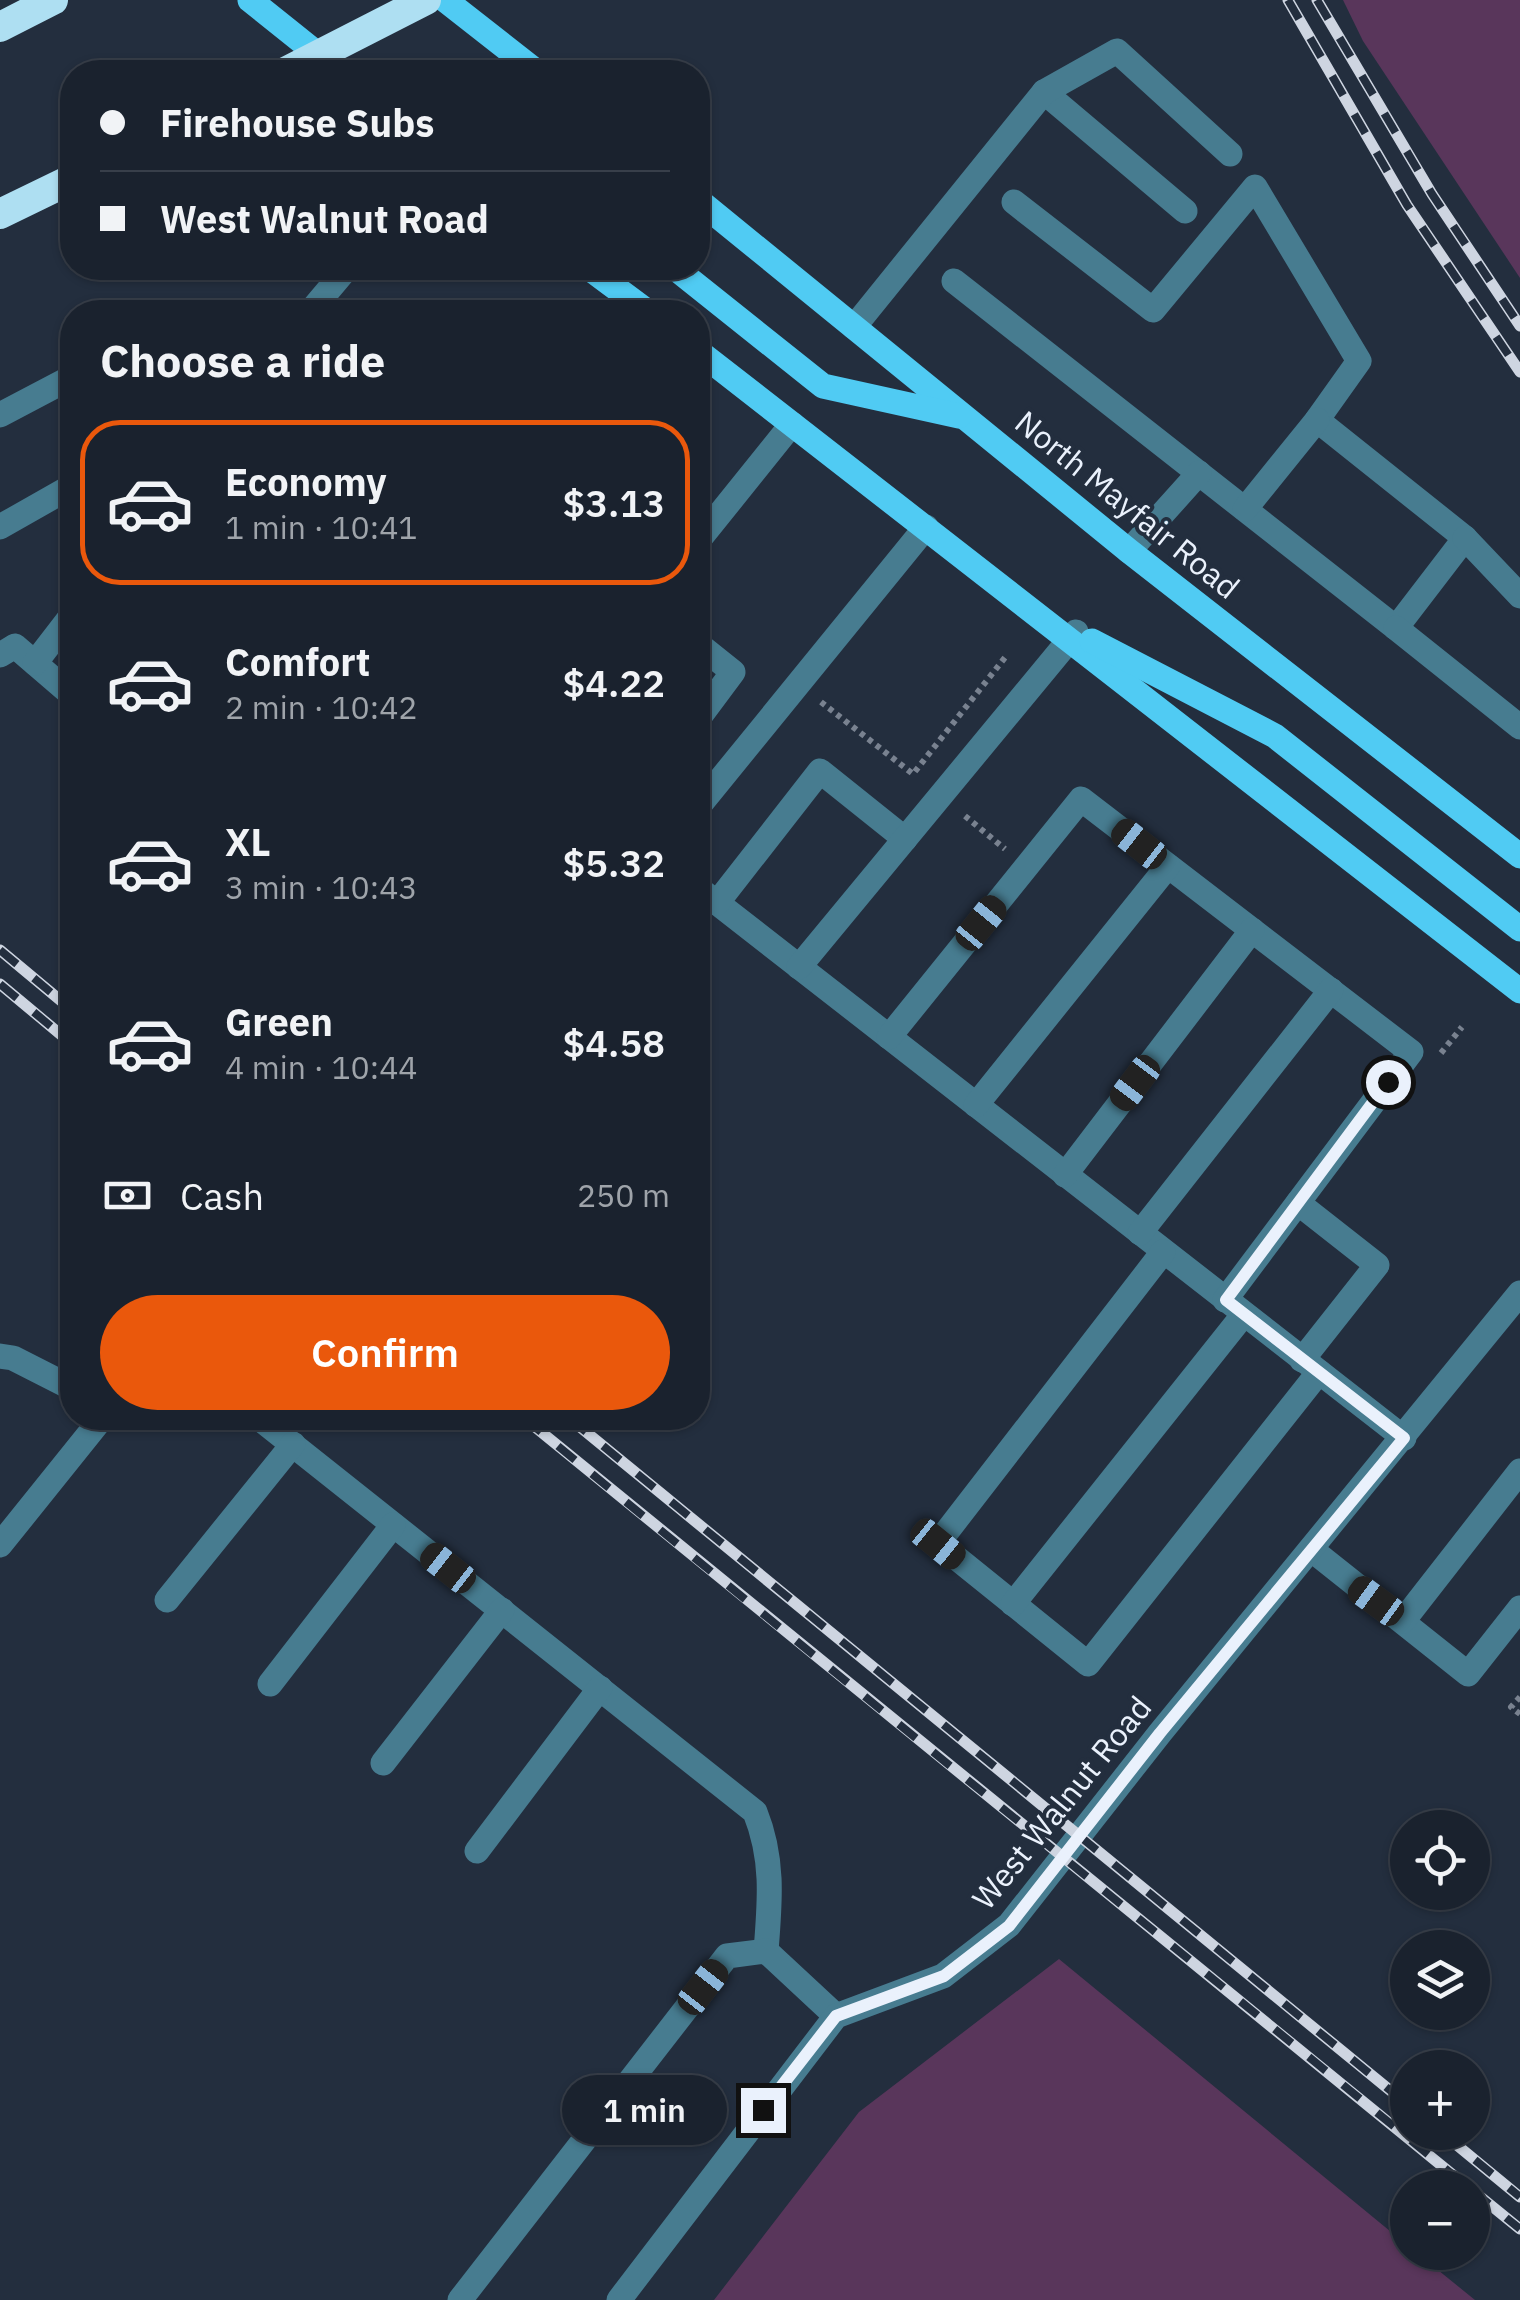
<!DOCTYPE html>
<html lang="en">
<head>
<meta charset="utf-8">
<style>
  body { margin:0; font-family:"IBM Plex Sans",sans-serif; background:#232a36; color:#f1f3f6; height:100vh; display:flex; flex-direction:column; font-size:38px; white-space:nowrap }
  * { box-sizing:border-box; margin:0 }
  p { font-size:32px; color:#9fa4aa }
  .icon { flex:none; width:55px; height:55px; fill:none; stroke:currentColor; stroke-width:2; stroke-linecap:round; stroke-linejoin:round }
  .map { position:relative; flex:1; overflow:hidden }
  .side { position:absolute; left:60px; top:300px; width:650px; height:1130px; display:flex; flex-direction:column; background:#1a222e; border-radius:40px; box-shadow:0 2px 8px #0004,0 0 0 2px #383f4a }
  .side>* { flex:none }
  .banner { position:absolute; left:60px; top:60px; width:650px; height:220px; border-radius:40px; box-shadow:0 2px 8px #0004,0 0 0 2px #383f4a; display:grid; align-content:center; height:220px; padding:0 40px; background:#1a222e }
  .buttons { position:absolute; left:1390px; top:1810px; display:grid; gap:20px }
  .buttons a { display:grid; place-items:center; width:100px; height:100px; border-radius:50%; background:#1a222e; box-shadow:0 2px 8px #0004,0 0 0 2px #383f4a; font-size:50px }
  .end { position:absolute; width:45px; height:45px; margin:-22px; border:12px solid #eaf1fc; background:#111; box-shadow:0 0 0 5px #111 }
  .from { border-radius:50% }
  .bubble { position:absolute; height:70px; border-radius:35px; background:#1a222e; box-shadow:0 2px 8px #0004,0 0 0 2px #383f4a; font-size:32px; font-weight:600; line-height:70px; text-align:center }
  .car { position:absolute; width:30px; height:60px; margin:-30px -15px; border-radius:12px; box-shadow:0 0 8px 2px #0007; background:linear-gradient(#222 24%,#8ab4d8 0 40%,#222 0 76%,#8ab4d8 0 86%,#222 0) }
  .banner b { display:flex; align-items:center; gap:35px; height:95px; font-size:38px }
  .banner b+b { border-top:2px solid #383f4a }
  .banner i { width:25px; height:25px; background:#f1f3f6 }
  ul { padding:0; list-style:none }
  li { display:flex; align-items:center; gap:30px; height:165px; margin:0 20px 15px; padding:0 20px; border:5px solid transparent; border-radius:40px }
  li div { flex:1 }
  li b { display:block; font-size:38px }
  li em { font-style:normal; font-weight:600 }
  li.selected { border-color:#ea580c }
  li>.icon { width:90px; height:90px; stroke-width:1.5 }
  h2 { padding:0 40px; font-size:45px; line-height:120px }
  .pay { display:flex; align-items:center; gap:25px; height:110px; padding:0 40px; font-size:38px }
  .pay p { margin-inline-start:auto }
  .cta { display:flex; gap:20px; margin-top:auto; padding:20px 40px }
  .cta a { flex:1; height:115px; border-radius:60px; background:#ea580c; color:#fff; font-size:40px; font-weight:600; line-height:115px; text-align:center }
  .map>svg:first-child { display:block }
  .green { fill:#59365b }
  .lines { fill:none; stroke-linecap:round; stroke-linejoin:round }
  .path { stroke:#798290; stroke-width:6; stroke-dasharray:5 5; stroke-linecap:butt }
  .minor { stroke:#477c90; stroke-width:25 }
  .major { stroke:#50cbf3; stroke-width:25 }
  .highway { stroke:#aedff2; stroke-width:30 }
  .rail-casing { stroke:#ced5e1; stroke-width:11 }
  .rail { stroke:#232e3e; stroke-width:8; stroke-dasharray:22; stroke-linecap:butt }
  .highway-bridge { stroke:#aedff2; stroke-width:30 }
  .route { stroke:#eaf1fc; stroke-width:12 }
  .labels { text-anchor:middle; stroke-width:8; stroke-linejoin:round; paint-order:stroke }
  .street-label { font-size:32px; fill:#eaf1fc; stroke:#232e3e }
</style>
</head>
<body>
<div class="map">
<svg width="1520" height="2300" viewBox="0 0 1520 2300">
  <rect width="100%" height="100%" fill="#232e3e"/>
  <g class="green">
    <polygon points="1343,0 1520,0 1520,278 1363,41"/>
    <polygon points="1059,1959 1407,2245 1408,2252 1417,2253 1475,2300 714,2300 859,2112"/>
  </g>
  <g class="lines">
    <g class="path">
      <polyline points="821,702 913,774 1007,655"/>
      <polyline points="965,816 1005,849"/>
      <polyline points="1441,1053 1462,1027"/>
      <polyline points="1520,1697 1511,1707 1520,1714"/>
    </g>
    <g class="minor">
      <polyline points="1044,92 1185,211"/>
      <polyline points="954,281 1396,628 1465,538 1317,420 1359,361 1255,187 1153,310 1014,202"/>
      <polyline points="310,312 347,268"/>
      <polyline points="854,327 1044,92 1117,51 1230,154"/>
      <polyline points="0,415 72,377"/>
      <polyline points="1245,509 1317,420"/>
      <polyline points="0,527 72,486"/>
      <polyline points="1465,538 1520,596"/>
      <polyline points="698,541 792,424"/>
      <polyline points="1129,551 1199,473"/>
      <polyline points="1396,628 1520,727"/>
      <polyline points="698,644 733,672 698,719"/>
      <polyline points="0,655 15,646 72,695"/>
      <polyline points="35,663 72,615"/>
      <polyline points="698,807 926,527"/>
      <polyline points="698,888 1404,1438"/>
      <polyline points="717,903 820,771 905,839"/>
      <polyline points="799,967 1076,632"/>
      <polyline points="889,1037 1081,799 1411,1052 1225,1300"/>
      <polyline points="976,1105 1168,866"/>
      <polyline points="1065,1175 1252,930"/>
      <polyline points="1298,1203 1377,1265 1302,1360"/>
      <polyline points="1140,1233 1331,990"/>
      <polyline points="1163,1252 938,1543 1088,1664 1319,1372"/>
      <polyline points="0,1356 13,1358 72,1388"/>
      <path d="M259,1418l496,394c19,47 15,89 11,139"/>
      <polyline points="0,1545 102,1418"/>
      <polyline points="1312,1550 1468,1674 1520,1608"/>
      <polyline points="167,1600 293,1444"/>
      <polyline points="1013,1604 1244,1314"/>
      <polyline points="1403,1621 1520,1471"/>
      <polyline points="270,1684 393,1525"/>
      <polyline points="383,1763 502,1610"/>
      <polyline points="477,1851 600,1688"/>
      <polyline points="460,2300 727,1956 766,1951 836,2016"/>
      <polyline points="619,2300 836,2016 943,1976 1009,1925 1160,1733 1520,1293"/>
    </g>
    <g class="major">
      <polyline points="250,0 340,72"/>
      <polyline points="445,0 537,72"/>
      <polyline points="698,200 1129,551 1520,856"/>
      <polyline points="589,268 648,312"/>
      <polyline points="675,268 823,386 959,416"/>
      <polyline points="698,351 1520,991"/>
      <polyline points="1092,641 1275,736 1520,929"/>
    </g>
    <g class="highway">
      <polyline points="0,27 53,0"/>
      <polyline points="0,214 72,179"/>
    </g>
    <defs>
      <g id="rail">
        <polyline points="1288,0 1407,205 1520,372"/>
        <polyline points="1317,0 1432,194 1520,326"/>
        <polyline points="0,950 72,1010"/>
        <polyline points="0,984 72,1044"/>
        <path d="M524,1418c314,259 631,512 945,770"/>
        <polyline points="569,1418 1408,2105"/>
        <polyline points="1441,2132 1520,2197"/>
        <polyline points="1472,2190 1520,2229"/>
      </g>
    </defs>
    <use href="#rail" class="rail-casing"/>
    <use href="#rail" class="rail"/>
    <polyline class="highway-bridge" points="285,72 426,0"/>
  </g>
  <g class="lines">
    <polyline class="route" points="763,2110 836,2016 944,1976 1009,1926 1160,1733 1404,1438 1226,1300 1388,1082"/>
  </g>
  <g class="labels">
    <g class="street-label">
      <text transform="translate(1127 505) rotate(39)" y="11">North Mayfair Road</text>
      <text transform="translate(1062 1803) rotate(-51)" y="11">West Walnut Road</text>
    </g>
  </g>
</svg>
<div class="buttons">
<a><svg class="icon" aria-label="locate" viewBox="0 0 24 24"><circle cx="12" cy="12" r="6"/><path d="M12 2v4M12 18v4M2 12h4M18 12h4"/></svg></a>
<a><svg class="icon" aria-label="layers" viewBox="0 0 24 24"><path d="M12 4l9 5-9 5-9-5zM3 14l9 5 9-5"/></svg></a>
<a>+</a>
<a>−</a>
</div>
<i class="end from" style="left:1388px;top:1082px"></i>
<i class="end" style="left:763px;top:2110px"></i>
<div class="bubble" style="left:562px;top:2075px;width:165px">1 min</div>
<i class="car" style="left:1139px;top:844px;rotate:308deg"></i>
<i class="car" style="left:981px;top:923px;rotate:39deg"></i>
<i class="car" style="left:1135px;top:1083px;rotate:217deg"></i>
<i class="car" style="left:938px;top:1544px;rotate:129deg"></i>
<i class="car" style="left:448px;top:1568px;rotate:308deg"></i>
<i class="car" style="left:1376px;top:1601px;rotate:306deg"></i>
<i class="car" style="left:703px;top:1987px;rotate:38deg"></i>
<div class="banner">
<b><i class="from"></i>Firehouse Subs</b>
<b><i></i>West Walnut Road</b>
</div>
<section class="side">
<h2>Choose a ride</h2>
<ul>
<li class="selected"><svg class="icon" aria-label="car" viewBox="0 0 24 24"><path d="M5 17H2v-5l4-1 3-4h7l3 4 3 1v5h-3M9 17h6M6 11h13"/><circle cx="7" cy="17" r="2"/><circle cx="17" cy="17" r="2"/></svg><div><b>Economy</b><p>1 min · 10:41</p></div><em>$3.13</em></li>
<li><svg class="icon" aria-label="car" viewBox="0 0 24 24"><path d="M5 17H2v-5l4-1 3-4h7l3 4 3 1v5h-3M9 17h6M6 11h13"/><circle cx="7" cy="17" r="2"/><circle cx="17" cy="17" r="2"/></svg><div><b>Comfort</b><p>2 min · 10:42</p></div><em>$4.22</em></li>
<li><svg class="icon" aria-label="car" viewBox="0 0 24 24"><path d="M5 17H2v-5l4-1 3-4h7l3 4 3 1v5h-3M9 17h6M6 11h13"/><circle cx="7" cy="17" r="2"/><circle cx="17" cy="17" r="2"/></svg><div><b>XL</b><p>3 min · 10:43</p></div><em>$5.32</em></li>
<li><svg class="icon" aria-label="car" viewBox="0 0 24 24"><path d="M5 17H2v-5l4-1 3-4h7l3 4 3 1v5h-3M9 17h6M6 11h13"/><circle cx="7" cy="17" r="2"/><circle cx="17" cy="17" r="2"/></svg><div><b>Green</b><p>4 min · 10:44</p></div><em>$4.58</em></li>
</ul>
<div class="pay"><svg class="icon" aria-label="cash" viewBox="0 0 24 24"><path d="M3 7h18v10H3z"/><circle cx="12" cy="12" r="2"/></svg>Cash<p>250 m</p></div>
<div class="cta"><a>Confirm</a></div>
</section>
</div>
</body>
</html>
